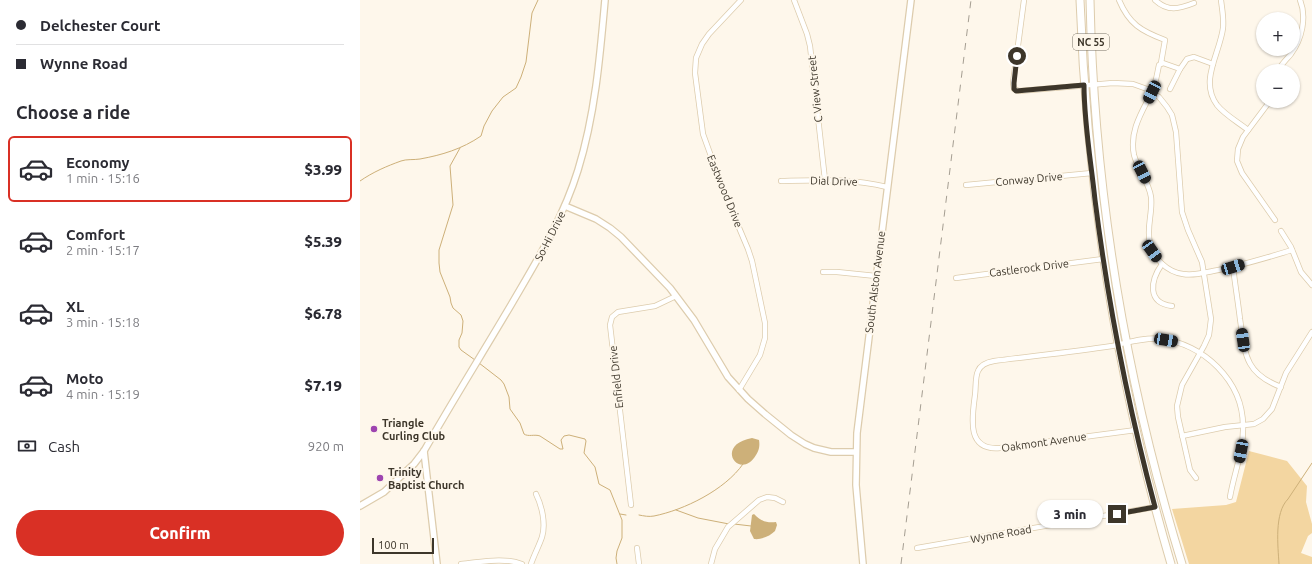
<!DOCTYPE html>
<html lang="en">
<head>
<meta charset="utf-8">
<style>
  body { margin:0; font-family:Ubuntu,sans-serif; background:#f2f2f3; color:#2b2b33; height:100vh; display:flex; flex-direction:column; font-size:15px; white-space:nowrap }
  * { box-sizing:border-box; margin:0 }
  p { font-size:13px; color:#7c7c81 }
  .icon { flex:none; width:22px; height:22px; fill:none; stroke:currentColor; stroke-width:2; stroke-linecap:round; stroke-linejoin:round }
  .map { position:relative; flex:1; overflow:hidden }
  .sheet { display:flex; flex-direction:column; background:#fff; width:360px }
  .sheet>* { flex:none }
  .top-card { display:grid; align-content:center; height:88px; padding:0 16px; background:#fff }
  .buttons { position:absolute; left:896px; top:12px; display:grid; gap:8px }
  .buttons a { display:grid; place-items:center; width:44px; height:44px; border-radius:50%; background:#fff; box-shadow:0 1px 3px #0004; font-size:20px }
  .scale { position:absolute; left:12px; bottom:10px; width:62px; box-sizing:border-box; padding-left:4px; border:2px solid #3d362a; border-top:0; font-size:11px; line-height:14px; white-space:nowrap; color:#3d362a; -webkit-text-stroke:3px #fef7eb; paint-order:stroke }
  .end { position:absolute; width:18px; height:18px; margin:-9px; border:5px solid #3d362a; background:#fff; box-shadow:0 0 0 2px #fff }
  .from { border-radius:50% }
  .bubble { position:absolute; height:28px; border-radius:14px; background:#fff; box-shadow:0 1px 3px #0004; font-size:13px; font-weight:800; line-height:28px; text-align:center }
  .car { position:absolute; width:12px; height:24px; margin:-12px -6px; border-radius:5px; box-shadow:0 0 3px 1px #0007; background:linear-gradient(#222 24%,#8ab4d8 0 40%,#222 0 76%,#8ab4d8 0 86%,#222 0) }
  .top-card b { display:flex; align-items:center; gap:14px; height:38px; font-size:15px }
  .top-card b+b { border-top:1px solid #e1e1e2 }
  .top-card i { width:10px; height:10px; background:#2b2b33 }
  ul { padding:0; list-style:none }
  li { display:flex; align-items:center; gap:12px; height:66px; margin:0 8px 6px; padding:0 8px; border:2px solid transparent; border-radius:6px }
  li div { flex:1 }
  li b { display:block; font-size:15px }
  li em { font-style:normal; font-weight:800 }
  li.active { border-color:#d93025 }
  li>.icon { width:36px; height:36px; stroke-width:1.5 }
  h2 { padding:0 16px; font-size:18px; line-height:48px }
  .pay { display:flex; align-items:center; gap:10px; height:44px; padding:0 16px; font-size:15px }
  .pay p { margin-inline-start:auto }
  .action { display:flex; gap:8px; margin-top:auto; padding:8px 16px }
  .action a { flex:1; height:46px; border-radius:24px; background:#d93025; color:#fff; font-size:16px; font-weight:800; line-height:46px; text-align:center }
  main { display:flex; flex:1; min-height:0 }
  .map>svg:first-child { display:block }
  .green { fill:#f3d6a1 }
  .water { fill:#cdb079 }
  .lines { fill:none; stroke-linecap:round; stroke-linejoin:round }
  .stream { stroke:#cdb079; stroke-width:1 }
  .minor-casing { stroke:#ddccad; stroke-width:6 }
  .tertiary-casing { stroke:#ddccad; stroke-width:8 }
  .primary-casing { stroke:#ddccad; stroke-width:9 }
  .minor { stroke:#fff; stroke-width:4.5 }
  .tertiary { stroke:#fff; stroke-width:5.5 }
  .primary { stroke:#fff; stroke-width:7 }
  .rail { stroke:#a59e92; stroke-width:1; stroke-dasharray:7 7; stroke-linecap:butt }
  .route { stroke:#3d362a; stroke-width:5 }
  .poi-dot { fill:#9e44b0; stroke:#fef7eb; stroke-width:1.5 }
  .labels { text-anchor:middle; stroke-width:4; stroke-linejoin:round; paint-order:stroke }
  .shield { fill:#fef7eb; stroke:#777064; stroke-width:1 }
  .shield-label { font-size:10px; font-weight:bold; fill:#3d362a }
  .street-label { font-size:11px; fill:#3d362a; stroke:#fef7eb }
  .poi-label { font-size:11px; font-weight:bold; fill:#3d362a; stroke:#fef7eb; text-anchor:start }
</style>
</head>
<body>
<main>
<section class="sheet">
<div class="top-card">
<b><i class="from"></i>Delchester Court</b>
<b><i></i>Wynne Road</b>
</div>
<h2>Choose a ride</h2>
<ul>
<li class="active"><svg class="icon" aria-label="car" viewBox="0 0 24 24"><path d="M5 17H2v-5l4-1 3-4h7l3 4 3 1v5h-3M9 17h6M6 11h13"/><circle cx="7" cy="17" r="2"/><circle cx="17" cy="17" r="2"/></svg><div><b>Economy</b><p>1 min · 15:16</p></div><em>$3.99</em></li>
<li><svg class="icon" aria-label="car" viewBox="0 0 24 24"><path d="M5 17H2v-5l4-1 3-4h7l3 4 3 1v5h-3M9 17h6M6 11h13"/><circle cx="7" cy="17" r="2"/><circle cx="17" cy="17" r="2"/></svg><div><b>Comfort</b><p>2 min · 15:17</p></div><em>$5.39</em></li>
<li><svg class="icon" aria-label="car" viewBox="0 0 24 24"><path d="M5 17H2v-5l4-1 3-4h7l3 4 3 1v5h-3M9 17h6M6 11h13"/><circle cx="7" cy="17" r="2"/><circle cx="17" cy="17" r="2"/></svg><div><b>XL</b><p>3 min · 15:18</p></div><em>$6.78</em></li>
<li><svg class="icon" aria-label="car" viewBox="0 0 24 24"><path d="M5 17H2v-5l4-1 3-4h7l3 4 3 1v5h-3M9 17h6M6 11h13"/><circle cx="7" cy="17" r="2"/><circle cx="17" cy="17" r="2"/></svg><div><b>Moto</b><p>4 min · 15:19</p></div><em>$7.19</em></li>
</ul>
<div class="pay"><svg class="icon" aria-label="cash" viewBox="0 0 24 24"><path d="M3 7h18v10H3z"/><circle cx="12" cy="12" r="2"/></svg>Cash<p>920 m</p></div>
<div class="action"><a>Confirm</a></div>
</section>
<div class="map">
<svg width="952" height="564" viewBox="0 0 952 564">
  <rect width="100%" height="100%" fill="#fef7eb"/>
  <polygon class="green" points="889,451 927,461 947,486 946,502 952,524 952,533 948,536 941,553 952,557 952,564 829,564 812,509 866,505 876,502"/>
  <g class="water">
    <path d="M392,438l7,2c1,6 0,10 -3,15 -16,27 -43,-10 -4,-17z"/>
    <path d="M394,514c7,7 12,9 22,8l1,3 -2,6c-5,5 -14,9 -21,8l-4,-8 2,-16z"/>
  </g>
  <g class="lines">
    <g class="stream">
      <polyline points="100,148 90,166 93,205 79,250 79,263 80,272 90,297 91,303 93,308 101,315 103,321 102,333 99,340 99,347 101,350 115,360"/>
      <path d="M0,181c13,-9 27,-15 41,-20 5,-2 13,-1 19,-2 22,-4 42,-10 61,-23l3,-10 8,-15 11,-14 13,-9 5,-11 5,-15 6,-49 6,-13"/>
      <path d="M119,363l22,17 3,4 5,13 1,12 10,14 4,11c4,3 11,0 16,2l20,13h3l-2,-9 3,-4 5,-1 16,4 1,2 -2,12 11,14 4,17 11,6 12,30v18l-5,13 -1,7 1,6"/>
      <polyline points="316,510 338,518 369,524"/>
      <polyline points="260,514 266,515"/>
      <path d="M279,515c5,1 10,2 15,1 30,-6 71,-26 89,-52"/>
      <polyline points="374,524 391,526"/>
      <path d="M919,564c-1,-18 -5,-51 9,-65l24,-36"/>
    </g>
    <defs>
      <g id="minor">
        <polyline points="434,0 447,34 450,46 465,180"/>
        <polyline points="664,0 653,83 654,89 659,91 753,83 773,84 787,89 799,97 807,107 812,115 816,132 822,212 828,230 842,262 851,319 849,335 844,346 822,385 817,406 818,417 830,470 836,478"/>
        <path d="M759,0c10,24 22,31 46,40l-4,23"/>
        <path d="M795,0c13,12 24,9 39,3"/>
        <path d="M861,0c1,9 3,18 2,28 -3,25 -24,53 -6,77 8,10 21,17 31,25"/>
        <path d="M820,69l-17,-6 -4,2c-2,9 -3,18 -7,27 -10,20 -23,39 -18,63 4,15 15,27 17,42 2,15 -5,31 -1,46 3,15 17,29 33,31 10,2 20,-1 30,-3 27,-5 53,-13 79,-21"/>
        <path d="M918,71c3,-7 9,-12 13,-17 11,-15 16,-37 9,-54"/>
        <polyline points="810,89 820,69 827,59 834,57 853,64"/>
        <polyline points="910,101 883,137 878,149 877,161 882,173 915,220"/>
        <path d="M421,181c36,-1 71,-3 106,6"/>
        <polyline points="606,185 732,173"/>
        <polyline points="921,231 931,247 941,272 952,285"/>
        <path d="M802,264c-12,17 -15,39 10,42"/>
        <path d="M873,267c2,17 5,35 7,52 5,34 4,54 41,68"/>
        <polyline points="463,272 477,272 516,276"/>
        <polyline points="596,278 743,259"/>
        <polyline points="379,390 400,355 405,338 405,323 392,261 388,249 364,192 343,134 335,73 336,58 342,44 349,34 381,0"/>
        <path d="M776,430l-136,18c-34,3 -28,-30 -25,-53 1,-7 0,-18 3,-24 3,-7 10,-9 16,-10 39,-5 79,-9 118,-15 15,-3 32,-9 48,-7 43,4 83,42 83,87 1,24 -9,47 -13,71"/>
        <polyline points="822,436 865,427 894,424 903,419 912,409 926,373 952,332"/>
        <polyline points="271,505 250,325 252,317 258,312 295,306 316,296"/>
        <polyline points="277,548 279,564"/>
        <polyline points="557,548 795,507"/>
        <path d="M101,564c21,-2 42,-7 61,0"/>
        <path d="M171,564c3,-9 8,-18 11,-27 4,-13 0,-31 -6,-43"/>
        <polyline points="351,564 355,549 368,527 383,514 399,500 407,497 415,498 423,502"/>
      </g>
      <g id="tertiary">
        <polyline points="205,206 236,219 250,228 261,237 310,288 334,320 368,377 388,399 405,414 431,435 445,444 454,448 471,452 496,452"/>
        <polyline points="64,451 77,564"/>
        <path d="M0,506l24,-14 30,-28 10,-13c28,-49 58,-97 87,-146 25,-43 52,-86 67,-135 17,-55 22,-113 27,-170"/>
        <polyline points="503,564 496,485 497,433 551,0"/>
      </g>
      <g id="primary">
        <path d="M720,0c7,191 37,380 91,564"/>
        <path d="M730,0c4,190 36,382 92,564"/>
      </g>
    </defs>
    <use href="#minor" class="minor-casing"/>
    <use href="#tertiary" class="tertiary-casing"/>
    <use href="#primary" class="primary-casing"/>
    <use href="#minor" class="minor"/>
    <use href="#tertiary" class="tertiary"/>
    <use href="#primary" class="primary"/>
    <polyline class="rail" points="541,564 611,0"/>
  </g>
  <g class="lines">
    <path class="route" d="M657,56l-3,27v6l2,2 68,-6c0,38 7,77 11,115 13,103 33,206 60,307l-38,7"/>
  </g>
  <g class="poi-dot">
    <circle cx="14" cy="429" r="4"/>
    <circle cx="20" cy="478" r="4"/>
  </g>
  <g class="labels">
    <rect class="shield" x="713" y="34" width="36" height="16" rx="3"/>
    <g class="shield-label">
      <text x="731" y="46">NC 55</text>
    </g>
    <g class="street-label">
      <text transform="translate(455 89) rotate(-96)" y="4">C View Street</text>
      <text transform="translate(669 179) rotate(-5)" y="4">Conway Drive</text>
      <text transform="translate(474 181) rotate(2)" y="4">Dial Drive</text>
      <text transform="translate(365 191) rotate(68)" y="4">Eastwood Drive</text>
      <text transform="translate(190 236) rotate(-63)" y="4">So-Hi Drive</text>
      <text transform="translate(669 268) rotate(-7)" y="4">Castlerock Drive</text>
      <text transform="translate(515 282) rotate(-83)" y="4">South Alston Avenue</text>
      <text transform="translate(256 377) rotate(-96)" y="4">Enfield Drive</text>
      <text transform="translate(684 442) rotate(-8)" y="4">Oakmont Avenue</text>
      <text transform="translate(641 534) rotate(-10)" y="4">Wynne Road</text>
    </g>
    <g class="poi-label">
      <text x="22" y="427">Triangle<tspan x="22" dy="13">Curling Club</tspan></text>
      <text x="28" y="476">Trinity<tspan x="28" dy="13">Baptist Church</tspan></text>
    </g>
  </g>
</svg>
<div class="buttons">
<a>+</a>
<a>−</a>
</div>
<div class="scale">100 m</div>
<i class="end from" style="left:657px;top:56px"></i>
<i class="end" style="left:757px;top:514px"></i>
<div class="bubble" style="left:677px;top:500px;width:66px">3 min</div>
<i class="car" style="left:792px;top:92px;rotate:206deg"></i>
<i class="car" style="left:782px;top:172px;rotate:153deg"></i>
<i class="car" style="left:792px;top:251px;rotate:145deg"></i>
<i class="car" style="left:873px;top:267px;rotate:73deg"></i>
<i class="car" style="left:806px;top:340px;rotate:100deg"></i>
<i class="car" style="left:883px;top:340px;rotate:352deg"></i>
<i class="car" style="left:881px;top:451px;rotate:191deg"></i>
</div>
</main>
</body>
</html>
